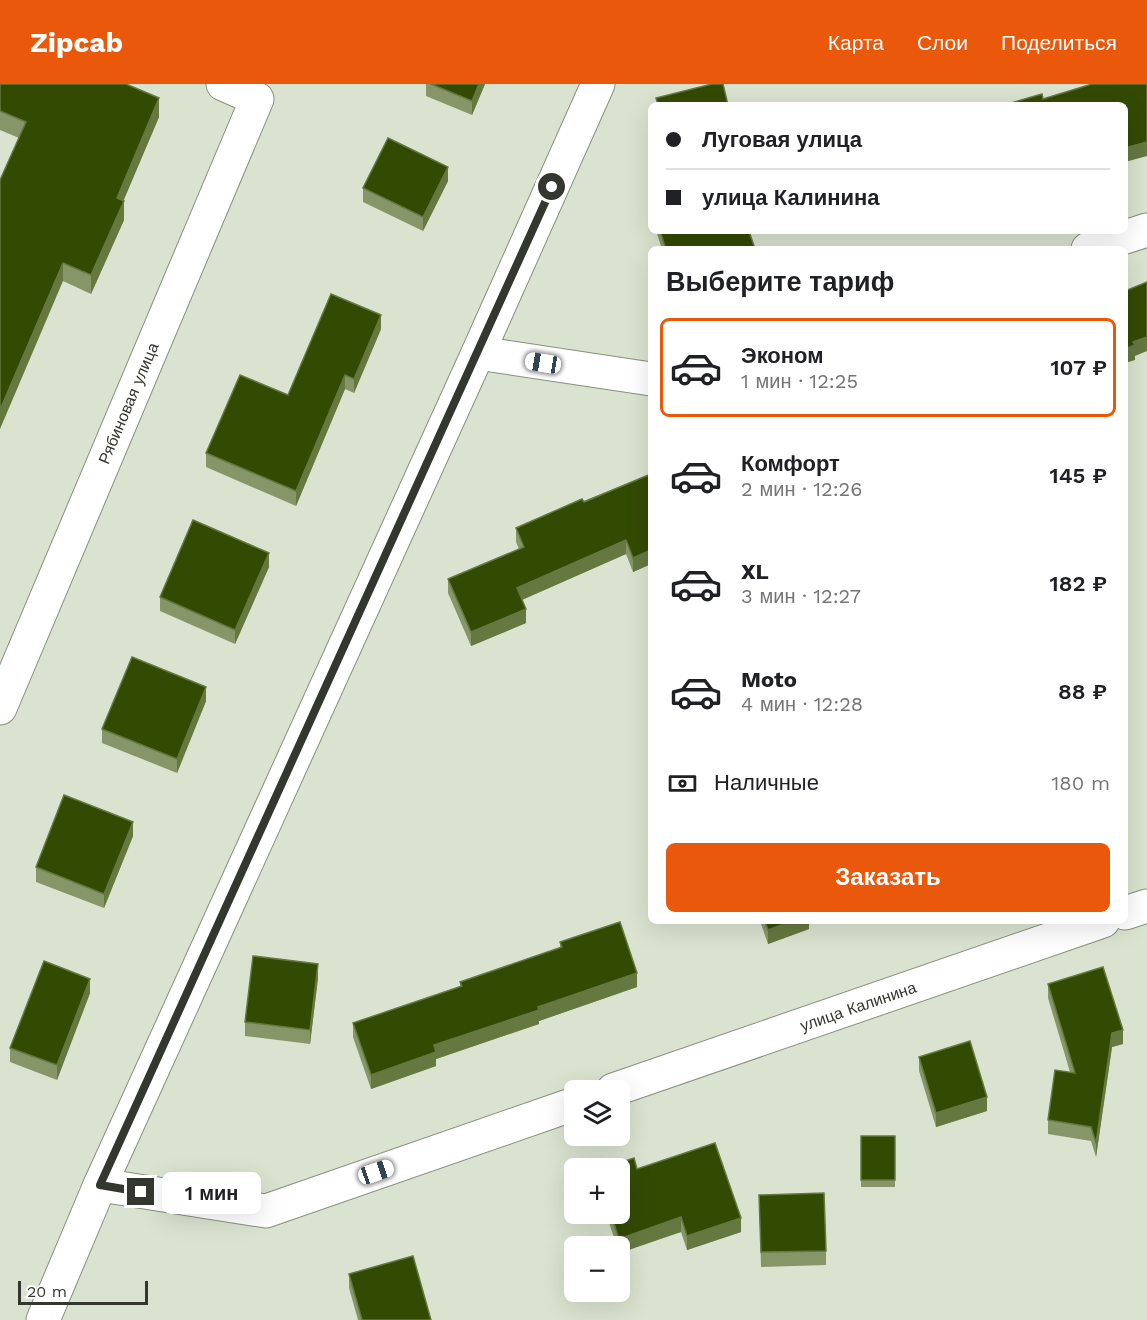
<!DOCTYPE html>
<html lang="ru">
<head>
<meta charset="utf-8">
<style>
  body { margin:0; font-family:"Work Sans",sans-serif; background:#f2f2f2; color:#202124; height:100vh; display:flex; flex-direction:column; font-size:22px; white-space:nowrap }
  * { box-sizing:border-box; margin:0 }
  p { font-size:20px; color:#757577 }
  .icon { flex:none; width:33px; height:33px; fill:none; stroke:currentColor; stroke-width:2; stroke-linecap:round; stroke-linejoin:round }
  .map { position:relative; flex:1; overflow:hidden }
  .panel { position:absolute; left:648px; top:162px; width:480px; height:678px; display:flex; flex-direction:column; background:#fff; border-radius:9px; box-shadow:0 6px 24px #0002 }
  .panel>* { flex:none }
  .guide { position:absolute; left:648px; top:18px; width:480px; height:132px; border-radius:9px; box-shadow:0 6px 24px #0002; display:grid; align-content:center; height:132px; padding:0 18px; background:#fff }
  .controls { position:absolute; left:564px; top:996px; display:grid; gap:12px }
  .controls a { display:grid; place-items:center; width:66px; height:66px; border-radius:9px; background:#fff; box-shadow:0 6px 24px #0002; font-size:30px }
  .scale { position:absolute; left:18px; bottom:15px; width:130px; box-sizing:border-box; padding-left:6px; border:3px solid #33372f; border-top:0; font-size:16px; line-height:21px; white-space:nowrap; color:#33372f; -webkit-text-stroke:4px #fff; paint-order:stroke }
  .end { position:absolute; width:27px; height:27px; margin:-14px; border:8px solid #33372f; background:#fff; box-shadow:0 0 0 3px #fff }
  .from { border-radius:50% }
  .bubble { position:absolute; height:42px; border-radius:9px; background:#fff; box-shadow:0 6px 24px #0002; font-size:20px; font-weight:600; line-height:42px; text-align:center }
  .car { position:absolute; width:18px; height:36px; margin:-18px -9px; border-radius:8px; box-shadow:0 0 4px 2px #0007; background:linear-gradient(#fff 24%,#345 0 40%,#fff 0 76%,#345 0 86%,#fff 0) }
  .guide b { display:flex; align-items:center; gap:21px; height:57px; font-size:22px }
  .guide b+b { border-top:2px solid #e0e0e0 }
  .guide i { width:15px; height:15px; background:#202124 }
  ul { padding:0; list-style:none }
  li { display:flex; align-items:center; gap:18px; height:99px; margin:0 12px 9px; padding:0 6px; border:3px solid transparent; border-radius:9px }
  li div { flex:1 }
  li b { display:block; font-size:22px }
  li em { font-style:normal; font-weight:600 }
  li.current { border-color:#ea580c }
  li>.icon { width:54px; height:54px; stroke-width:1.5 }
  h2 { padding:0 18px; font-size:27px; line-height:72px }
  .pay { display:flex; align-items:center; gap:15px; height:66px; padding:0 18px; font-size:22px }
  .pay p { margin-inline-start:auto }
  .button { display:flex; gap:12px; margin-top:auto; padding:12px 18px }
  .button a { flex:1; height:69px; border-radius:9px; background:#ea580c; color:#fff; font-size:24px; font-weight:600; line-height:69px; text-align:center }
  header { display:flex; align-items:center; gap:36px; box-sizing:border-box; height:84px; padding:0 30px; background:#ea580c; color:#fff }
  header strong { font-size:28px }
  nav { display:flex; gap:33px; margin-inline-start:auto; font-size:21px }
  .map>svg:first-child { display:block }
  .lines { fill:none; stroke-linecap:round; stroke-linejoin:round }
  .minor-casing { stroke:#87907d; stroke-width:35 }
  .minor { stroke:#fff; stroke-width:33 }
  .wall { fill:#869669 }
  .shaded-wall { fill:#657840 }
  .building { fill:#334a03; stroke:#657840; stroke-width:1.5 }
  .route { stroke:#33372f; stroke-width:8 }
  .labels { text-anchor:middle; stroke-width:6; stroke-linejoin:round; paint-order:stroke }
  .street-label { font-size:16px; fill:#33372f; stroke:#fff }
</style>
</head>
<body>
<header>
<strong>Zipcab</strong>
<nav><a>Карта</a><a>Слои</a><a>Поделиться</a></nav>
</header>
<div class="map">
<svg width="1147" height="1236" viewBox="0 0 1147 1236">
  <rect width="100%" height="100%" fill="#dae3cf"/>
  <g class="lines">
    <defs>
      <g id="minor">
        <polyline points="1088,165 1147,146"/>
        <polyline points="478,269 651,295"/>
        <polyline points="0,624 257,15 223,0"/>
        <polyline points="1125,829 1147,822"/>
        <polyline points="613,1006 1103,837"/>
        <polyline points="100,1101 266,1127 574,1020"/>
        <polyline points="43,1236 100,1101 478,269 598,0"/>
      </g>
    </defs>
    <use href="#minor" class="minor-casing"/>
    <use href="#minor" class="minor"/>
  </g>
  <g class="wall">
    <polygon points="0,0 159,33 123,117 124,136 91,210 63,197 19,54 0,46"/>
    <polygon points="426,0 485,0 472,31 426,12"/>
    <polygon points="448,97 423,147 363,118 363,104"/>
    <polygon points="656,147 749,147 755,165 662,165"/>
    <polygon points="381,245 354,309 345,305 296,422 206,383 206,369"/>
    <polygon points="651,390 651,480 633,488 626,470 522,516 526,539 471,562 448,509 448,495 519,465 516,458 516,444"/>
    <polygon points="269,483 235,560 160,527 160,513"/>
    <polygon points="206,617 177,689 102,659 102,645"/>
    <polygon points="133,752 104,824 36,798 36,783"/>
    <polygon points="760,837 809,837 809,845 768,860"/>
    <polygon points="560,858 637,903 539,937 539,940 436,975 436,982 371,1005 353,953 353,939 460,903 460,898 560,864"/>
    <polygon points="318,894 310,960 245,952 245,938"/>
    <polygon points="1048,900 1123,960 1112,963 1096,1073 1091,1057 1048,1050 1048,1036 1070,988 1048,914"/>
    <polygon points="90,909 57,996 10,978 10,964"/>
    <polygon points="919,973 987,1027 936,1043 919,987"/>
    <rect x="861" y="1052" width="34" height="51"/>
    <polygon points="637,1085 741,1148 687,1166 681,1148 617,1162 606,1130 620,1130"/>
    <polygon points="759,1111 826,1167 826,1181 761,1183"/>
    <polygon points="349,1190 431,1236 358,1236 349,1204"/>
  </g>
  <g class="shaded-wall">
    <polygon points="479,0 485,0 472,31 472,17"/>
    <polygon points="159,14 159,33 117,132 117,114"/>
    <polygon points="1147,58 1147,72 1125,78 1125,64"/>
    <polygon points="448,83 448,97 423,147 423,133"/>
    <polygon points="124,117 124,136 91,210 91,191"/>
    <polygon points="63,179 63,197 0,345 0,326"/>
    <polygon points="381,231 381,245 354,309 354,295"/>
    <polygon points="1147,253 1147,267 1135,272 1135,276 1125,279 1125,265 1133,258"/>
    <polygon points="345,291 345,305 296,422 296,407"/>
    <polygon points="626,456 626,470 517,518 517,504"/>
    <polygon points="651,466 651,480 633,488 633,474"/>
    <polygon points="269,469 269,483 235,560 235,546"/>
    <polygon points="526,525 526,539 471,562 471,548"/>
    <polygon points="206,603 206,617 177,689 177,675"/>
    <polygon points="133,738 133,752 104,824 104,810"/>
    <polygon points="792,837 809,837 809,845 768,860 768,846"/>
    <polygon points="318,880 318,894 310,960 310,946"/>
    <polygon points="637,889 637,903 539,937 539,940 436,975 436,982 371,1005 371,991 434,961 538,923"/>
    <polygon points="90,895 90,909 57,996 57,981"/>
    <polygon points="1123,946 1123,960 1112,963 1096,1073 1096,1059 1112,949"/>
    <polygon points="987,1013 987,1027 936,1043 936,1029"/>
    <polygon points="681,1133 681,1148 620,1169 619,1155"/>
    <polygon points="741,1134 741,1148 687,1166 687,1152"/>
  </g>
  <g class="building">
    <polygon points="0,0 126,0 159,14 117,114 124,117 91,191 63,179 0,326 0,96 26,38 0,27"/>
    <polygon points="431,0 479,0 472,17"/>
    <polygon points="712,0 723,0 728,21 658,21 656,14"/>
    <polygon points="1092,0 1147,0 1147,58 1125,64 1125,21 1004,21 1042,10 1043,15"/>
    <polygon points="388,54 448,83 423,133 363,104"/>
    <polygon points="660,147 749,147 755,165 666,165"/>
    <polygon points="1147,198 1147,253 1133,258 1135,261 1125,265 1125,207"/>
    <polygon points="331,210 381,231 354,295 345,291 296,407 206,369 240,291 288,311"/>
    <polygon points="651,390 651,466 633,474 626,456 517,504 526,525 471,548 448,495 524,463 516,444 582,415 584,418"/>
    <polygon points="193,436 269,469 235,546 160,513"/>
    <polygon points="132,573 206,603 177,675 102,645"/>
    <polygon points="64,711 133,738 104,810 36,783"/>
    <polygon points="765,837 792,837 768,846"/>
    <polygon points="620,838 637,889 538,923 539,926 434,961 436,968 371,991 353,939 462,902 460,898 562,863 560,858"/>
    <polygon points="253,872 318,880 310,946 245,938"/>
    <polygon points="44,877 90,895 57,981 10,964"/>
    <polygon points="1103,883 1123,946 1112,949 1096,1059 1091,1043 1048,1036 1055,986 1075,989 1048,900"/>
    <polygon points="970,957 987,1013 936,1029 919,973"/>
    <rect x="861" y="1052" width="34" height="44"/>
    <polygon points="715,1059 741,1134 687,1152 681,1133 619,1155 611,1130 620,1130 620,1084 604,1084 634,1074 637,1085"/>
    <polygon points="824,1109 826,1167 761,1168 759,1111"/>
    <polygon points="413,1172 431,1236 362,1236 349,1190"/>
  </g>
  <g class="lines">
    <polyline class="route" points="141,1108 100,1101 552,103"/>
  </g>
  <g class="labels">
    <g class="street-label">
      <text transform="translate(128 319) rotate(-67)" y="6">Рябиновая улица</text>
      <text transform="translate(858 922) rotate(-19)" y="6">улица Калинина</text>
    </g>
  </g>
</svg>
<div class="controls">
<a><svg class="icon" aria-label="layers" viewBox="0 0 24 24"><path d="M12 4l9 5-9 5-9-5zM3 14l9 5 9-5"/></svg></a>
<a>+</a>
<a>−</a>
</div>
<div class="scale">20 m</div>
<i class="end from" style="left:552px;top:103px"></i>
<i class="end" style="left:141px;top:1108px"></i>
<div class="bubble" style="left:162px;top:1088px;width:99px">1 мин</div>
<i class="car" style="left:543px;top:279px;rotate:279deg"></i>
<i class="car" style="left:376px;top:1088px;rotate:71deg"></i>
<div class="guide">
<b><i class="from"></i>Луговая улица</b>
<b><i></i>улица Калинина</b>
</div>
<section class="panel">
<h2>Выберите тариф</h2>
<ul>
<li class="current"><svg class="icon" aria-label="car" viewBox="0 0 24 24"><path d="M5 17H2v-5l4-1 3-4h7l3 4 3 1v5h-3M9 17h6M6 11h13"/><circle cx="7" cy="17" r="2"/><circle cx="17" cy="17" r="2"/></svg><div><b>Эконом</b><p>1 мин · 12:25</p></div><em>107 ₽</em></li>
<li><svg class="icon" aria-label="car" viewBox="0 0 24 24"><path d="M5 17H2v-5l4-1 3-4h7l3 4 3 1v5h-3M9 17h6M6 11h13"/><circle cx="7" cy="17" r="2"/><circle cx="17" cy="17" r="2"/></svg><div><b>Комфорт</b><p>2 мин · 12:26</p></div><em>145 ₽</em></li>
<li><svg class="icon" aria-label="car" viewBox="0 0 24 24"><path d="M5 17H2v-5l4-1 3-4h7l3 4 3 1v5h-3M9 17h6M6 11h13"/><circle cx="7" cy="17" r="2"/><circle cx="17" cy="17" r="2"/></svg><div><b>XL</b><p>3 мин · 12:27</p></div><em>182 ₽</em></li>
<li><svg class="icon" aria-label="car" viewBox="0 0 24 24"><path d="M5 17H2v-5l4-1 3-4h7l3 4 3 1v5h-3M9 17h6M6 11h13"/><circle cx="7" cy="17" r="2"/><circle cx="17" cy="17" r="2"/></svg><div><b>Moto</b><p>4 мин · 12:28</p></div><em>88 ₽</em></li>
</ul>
<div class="pay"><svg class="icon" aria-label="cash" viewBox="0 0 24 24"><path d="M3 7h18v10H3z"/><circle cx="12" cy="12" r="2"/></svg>Наличные<p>180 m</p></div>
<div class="button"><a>Заказать</a></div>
</section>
</div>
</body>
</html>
